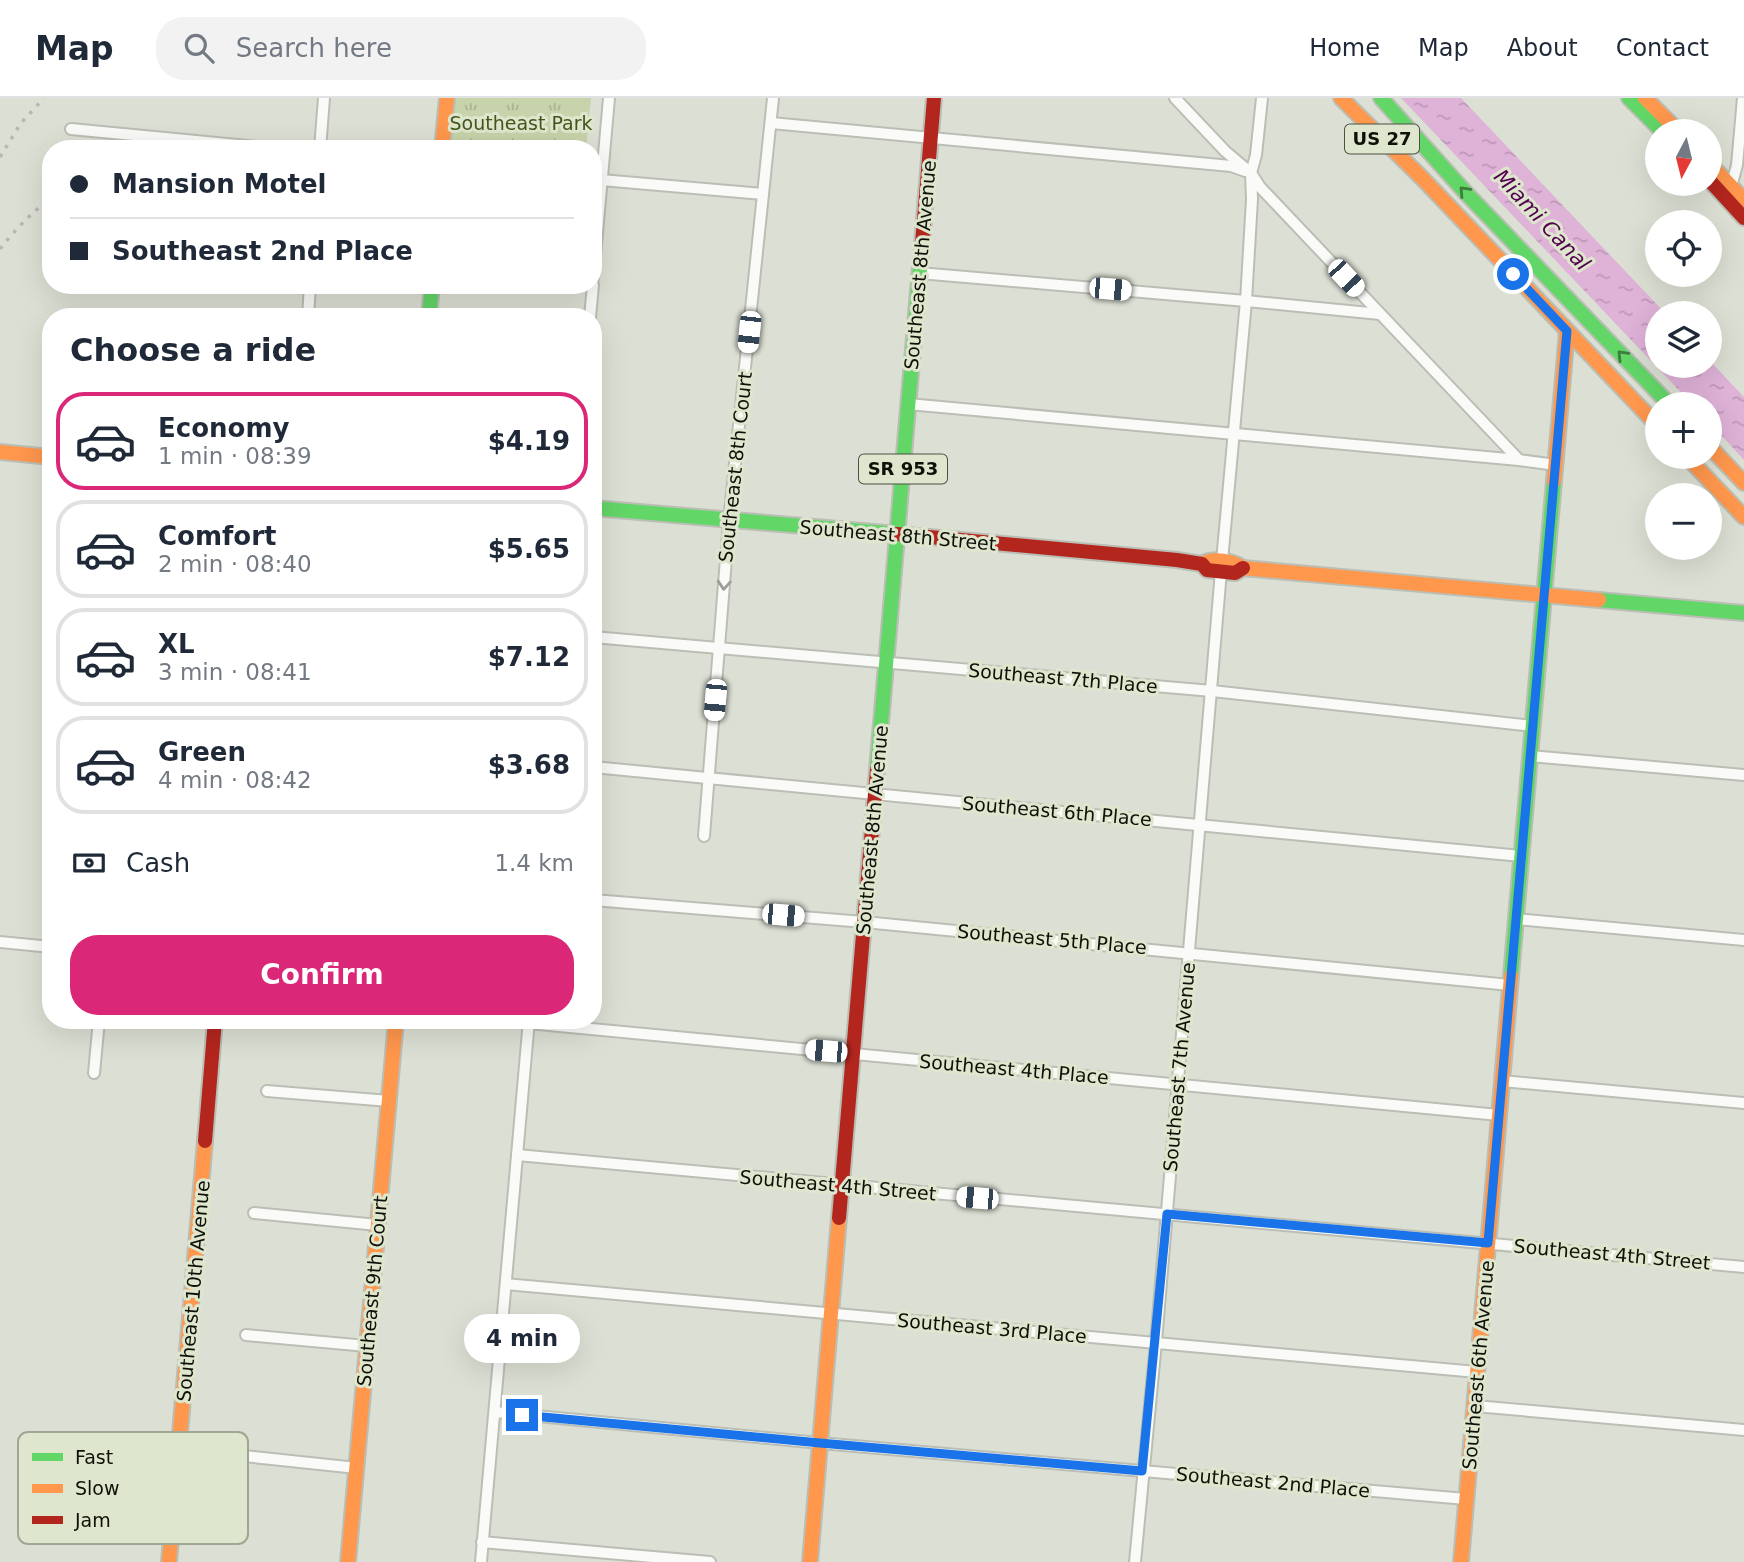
<!DOCTYPE html>
<html lang="en">
<head>
<meta charset="utf-8">
<style>
  body { margin:0; font-family:"DejaVu Sans",sans-serif; background:#f2f2f3; color:#1f2937; height:100vh; display:flex; flex-direction:column; font-size:26px; white-space:nowrap }
  * { box-sizing:border-box; margin:0 }
  p { font-size:23px; color:#747a83 }
  .icon { flex:none; width:38px; height:38px; fill:none; stroke:currentColor; stroke-width:2; stroke-linecap:round; stroke-linejoin:round }
  .map { position:relative; flex:1; overflow:hidden }
  .panel { position:absolute; left:42px; top:210px; width:560px; height:721px; display:flex; flex-direction:column; background:#fff; border-radius:28px; box-shadow:0 7px 28px #0002 }
  .panel>* { flex:none }
  .top-card { position:absolute; left:42px; top:42px; width:560px; height:154px; border-radius:28px; box-shadow:0 7px 28px #0002; display:grid; align-content:center; height:154px; padding:0 28px; background:#fff }
  .needle { width:46px; rotate:187deg }
  .tools { position:absolute; left:1645px; top:21px; display:grid; gap:14px }
  .tools a { display:grid; place-items:center; width:77px; height:77px; border-radius:50%; background:#fff; box-shadow:0 7px 28px #0002; font-size:35px }
  .end { position:absolute; width:32px; height:32px; margin:-16px; border:9px solid #1a73e8; background:#fff; box-shadow:0 0 0 4px #fff }
  .from { border-radius:50% }
  .bubble { position:absolute; height:49px; border-radius:24px; background:#fff; box-shadow:0 7px 28px #0002; font-size:23px; font-weight:700; line-height:49px; text-align:center }
  .car { position:absolute; width:21px; height:42px; margin:-21px -10px; border-radius:9px; box-shadow:0 0 5px 2px #0007; background:linear-gradient(#fff 24%,#345 0 40%,#fff 0 76%,#345 0 86%,#fff 0) }
  .top-card b { display:flex; align-items:center; gap:24px; height:66px; font-size:26px }
  .top-card b+b { border-top:2px solid #e0e1e3 }
  .top-card i { width:18px; height:18px; background:#1f2937 }
  ul { padding:0; list-style:none }
  li { display:flex; align-items:center; gap:21px; height:98px; margin:0 14px 10px; padding:0 14px; border:4px solid #e0e1e3; border-radius:28px }
  li div { flex:1 }
  li b { display:block; font-size:26px }
  li em { font-style:normal; font-weight:700 }
  li.current { border-color:#db2777 }
  li>.icon { width:63px; height:63px; stroke-width:1.5 }
  h2 { padding:0 28px; font-size:32px; line-height:84px }
  .pay { display:flex; align-items:center; gap:18px; height:77px; padding:0 28px; font-size:26px }
  .pay p { margin-inline-start:auto }
  .action { display:flex; gap:14px; margin-top:auto; padding:14px 28px }
  .action a { flex:1; height:80px; border-radius:28px; background:#db2777; color:#fff; font-size:28px; font-weight:700; line-height:80px; text-align:center }
  header { display:flex; align-items:center; gap:42px; box-sizing:border-box; height:98px; padding:0 35px; background:#fff; border-bottom:2px solid #e0e1e3 }
  header strong { font-size:33px }
  nav { display:flex; gap:38px; margin-inline-start:auto; font-size:24px }
  .search { width:490px; height:63px; background:#f2f2f3; display:flex; align-items:center; gap:18px; box-sizing:border-box; padding:0 24px; border-radius:28px; color:#747a83; font-size:26px }
  .map>svg:first-child { display:block }
  .grass { fill:url(#grass-tufts) }
  .water { fill:url(#water-ripples) }
  .lines { fill:none; stroke-linecap:round; stroke-linejoin:round }
  .street-casing { stroke:#bbbeb4; stroke-width:14 }
  .fast-casing { stroke:#bbbeb4; stroke-width:18 }
  .slow-casing { stroke:#bbbeb4; stroke-width:18 }
  .jam-casing { stroke:#bbbeb4; stroke-width:18 }
  .street { stroke:#fafaf9; stroke-width:10 }
  .fast { stroke:#63d668; stroke-width:14 }
  .slow { stroke:#ff974d; stroke-width:14 }
  .jam { stroke:#b3261e; stroke-width:14 }
  .rail { stroke:#b7b7b5; stroke-width:3.5; stroke-dasharray:3.5 7; stroke-linecap:butt }
  .oneway { stroke:#3d7d3d }
  .oneway2 { stroke:#9c9d99 }
  .route { stroke:#1a73e8; stroke-width:9 }
  .labels { text-anchor:middle; stroke-width:6; stroke-linejoin:round; paint-order:stroke }
  .shield { fill:#dee6ce; stroke:#4d5144; stroke-width:2 }
  .shield-label { font-size:18px; font-weight:bold; fill:#0f1109 }
  .park-label { font-size:19px; fill:#47551c; stroke:#dee6ce }
  .street-label { font-size:19px; fill:#0f1109; stroke:#dee6ce }
  .water-label { font-size:21px; font-style:italic; fill:#540351; stroke:#dee6ce }
  .key { fill:#dee6ce; stroke:#a0a693; stroke-width:2 }
  .key-label { font-size:19px; fill:#0f1109 }
</style>
</head>
<body>
<header>
<strong>Map</strong>
<div class="search"><svg class="icon" aria-label="search" viewBox="0 0 24 24"><circle cx="10" cy="10" r="6"/><path d="M15 15l6 6"/></svg>Search here</div>
<nav><a>Home</a><a>Map</a><a>About</a><a>Contact</a></nav>
</header>
<div class="map">
<svg width="1744" height="1464" viewBox="0 0 1744 1464">
  <defs>
    <pattern id="grass-tufts" width="24" height="20" patternUnits="userSpaceOnUse" patternTransform="scale(1.75)"><rect width="24" height="20" fill="#c7d3aa"/><path d="M3 7l-1-3M5 7V3M7 7l1-3M15 17l-1-3M17 17v-4M19 17l1-3" fill="none" stroke="#aab491"/></pattern>
    <pattern id="water-ripples" width="26" height="14" patternUnits="userSpaceOnUse" patternTransform="scale(1.75)"><rect width="26" height="14" fill="#dfb2d8"/><path d="M2 4q2-2 4 0t4 0M15 11q2-2 4 0t4 0" fill="none" stroke="#be98b8"/></pattern>
  </defs>
  <rect width="100%" height="100%" fill="#dce0d4"/>
  <polygon class="grass" points="455,0 591,0 586,51 451,51"/>
  <polygon class="water" points="1401,0 1461,0 1665,215 1657,215 1657,268 1710,268 1710,263 1744,299 1744,362 1710,325 1710,306 1692,306"/>
  <g class="lines">
    <defs>
      <g id="street">
        <polyline points="1175,0 1225,53 1251,75 1260,89 1519,362 1556,367"/>
        <polyline points="771,25 1231,68 1245,73"/>
        <polyline points="71,31 279,51"/>
        <polyline points="320,51 324,0"/>
        <polyline points="601,82 763,96"/>
        <polyline points="1731,89 1737,67 1743,0"/>
        <polyline points="919,175 1246,203 1380,216"/>
        <polyline points="593,180 609,0"/>
        <polyline points="308,219 310,187"/>
        <polyline points="590,219 593,187"/>
        <polyline points="908,306 1519,362"/>
        <polyline points="1222,463 1246,203 1252,101 1251,75 1256,57 1262,0"/>
        <polyline points="593,539 1212,593 1533,628"/>
        <polyline points="1530,658 1744,677"/>
        <polyline points="593,669 1521,758"/>
        <polyline points="704,738 729,423 773,0"/>
        <polyline points="593,802 864,824 1510,887"/>
        <polyline points="1516,821 1744,842"/>
        <polyline points="0,844 51,849"/>
        <polyline points="528,925 1499,1017"/>
        <polyline points="94,975 99,922"/>
        <polyline points="1502,983 1744,1005"/>
        <polyline points="267,993 389,1003"/>
        <polyline points="517,1057 1744,1169"/>
        <polyline points="254,1115 378,1127"/>
        <path d="M506,1186c324,31 648,58 971,88"/>
        <polyline points="246,1237 367,1248"/>
        <polyline points="1475,1308 1744,1332"/>
        <polyline points="495,1314 820,1345 1466,1401"/>
        <polyline points="234,1357 357,1370"/>
        <polyline points="482,1444 710,1464"/>
        <polyline points="481,1464 529,922"/>
        <polyline points="1135,1464 1156,1244 1221,473"/>
      </g>
      <g id="fast">
        <polyline points="1381,0 1466,95 1669,306"/>
        <polyline points="1629,0 1662,33"/>
        <polyline points="429,219 432,187"/>
        <polyline points="593,410 897,436"/>
        <polyline points="1599,502 1744,515"/>
        <polyline points="877,672 922,146"/>
        <polyline points="1511,878 1554,383"/>
      </g>
      <g id="slow">
        <polyline points="1341,0 1423,81 1657,327"/>
        <polyline points="1645,0 1678,33"/>
        <polyline points="442,51 447,0"/>
        <polyline points="1710,66 1744,102"/>
        <polyline points="1710,349 1744,385"/>
        <polyline points="0,354 51,359"/>
        <polyline points="1687,359 1744,419"/>
        <polyline points="1554,383 1567,233"/>
        <path d="M1202,466c11,-7 31,-3 41,4l356,32"/>
        <polyline points="169,1464 205,1043"/>
        <polyline points="348,1464 396,922"/>
        <polyline points="810,1464 839,1120"/>
        <polyline points="1461,1464 1511,878"/>
      </g>
      <g id="jam">
        <polyline points="1710,83 1744,120"/>
        <polyline points="922,146 934,0"/>
        <polyline points="897,436 1177,462 1202,466 1207,472 1235,475 1243,470"/>
        <polyline points="205,1043 215,922"/>
        <polyline points="839,1120 877,672"/>
      </g>
    </defs>
    <use href="#street" class="street-casing"/>
    <use href="#fast" class="fast-casing"/>
    <use href="#slow" class="slow-casing"/>
    <use href="#jam" class="jam-casing"/>
    <use href="#street" class="street"/>
    <use href="#fast" class="fast"/>
    <use href="#slow" class="slow"/>
    <use href="#jam" class="jam"/>
    <g class="rail">
      <polyline points="0,59 21,25 44,0"/>
      <path d="M0,151c15,-19 31,-36 51,-51"/>
    </g>
  </g>
  <defs><path id="oneway-chevron" d="M-2-3.5L2.5 0L-2 3.5" fill="none" stroke-width="1.6" stroke-linecap="round" stroke-linejoin="round" transform="scale(1.75)"/></defs>
  <g class="oneway">
    <use href="#oneway-chevron" transform="translate(1464 93) rotate(-133)"/>
    <use href="#oneway-chevron" transform="translate(1622 257) rotate(-134)"/>
  </g>
  <use class="oneway2" href="#oneway-chevron" transform="translate(724 487) rotate(94)"/>
  <g class="lines">
    <polyline class="route" points="522,1317 820,1345 1142,1373 1167,1116 1488,1145 1567,233 1513,176"/>
  </g>
  <g class="labels">
    <g class="shield">
      <rect x="1345" y="26.5" width="74" height="29" rx="5"/>
      <rect x="859" y="356.5" width="88" height="29" rx="5"/>
    </g>
    <g class="shield-label">
      <text x="1382" y="47">US 27</text>
      <text x="903" y="377">SR 953</text>
    </g>
    <g class="park-label">
      <text x="521" y="32">Southeast Park</text>
    </g>
    <g class="street-label">
      <text transform="translate(920 167) rotate(-85)" y="7">Southeast 8th Avenue</text>
      <text transform="translate(735 369) rotate(-84)" y="7">Southeast 8th Court</text>
      <text transform="translate(898 437) rotate(5)" y="7">Southeast 8th Street</text>
      <text transform="translate(1063 580) rotate(5)" y="7">Southeast 7th Place</text>
      <text transform="translate(1057 713) rotate(5)" y="7">Southeast 6th Place</text>
      <text transform="translate(872 732) rotate(-85)" y="7">Southeast 8th Avenue</text>
      <text transform="translate(1052 841) rotate(5)" y="7">Southeast 5th Place</text>
      <text transform="translate(1179 969) rotate(-85)" y="7">Southeast 7th Avenue</text>
      <text transform="translate(1014 971) rotate(5)" y="7">Southeast 4th Place</text>
      <text transform="translate(838 1087) rotate(5)" y="7">Southeast 4th Street</text>
      <text transform="translate(1612 1156) rotate(5)" y="7">Southeast 4th Street</text>
      <text transform="translate(193 1193) rotate(-85)" y="7">Southeast 10th Avenue</text>
      <text transform="translate(372 1193) rotate(-85)" y="7">Southeast 9th Court</text>
      <text transform="translate(992 1230) rotate(5)" y="7">Southeast 3rd Place</text>
      <text transform="translate(1478 1267) rotate(-85)" y="7">Southeast 6th Avenue</text>
      <text transform="translate(1273 1384) rotate(5)" y="7">Southeast 2nd Place</text>
    </g>
    <g class="water-label">
      <text transform="translate(1542 122) rotate(47)" y="7">Miami Canal</text>
    </g>
  </g>
  <rect x="18" y="1334" width="230" height="112" rx="10" class="key"/>
  <rect x="32" y="1355" width="31" height="8" fill="#63d668"/>
  <rect x="32" y="1386" width="31" height="9" fill="#ff974d"/>
  <rect x="32" y="1418" width="31" height="8" fill="#b3261e"/>
  <g class="key-label">
    <text x="75" y="1366">Fast</text>
    <text x="75" y="1397">Slow</text>
    <text x="75" y="1429">Jam</text>
  </g>
</svg>
<div class="tools">
<a><svg class="needle" viewBox="-14 -14 28 28"><path d="M0-13l5 13h-10z" fill="#e53935"/><path d="M0 13l5-13h-10z" fill="#747a83"/></svg></a>
<a><svg class="icon" aria-label="locate" viewBox="0 0 24 24"><circle cx="12" cy="12" r="6"/><path d="M12 2v4M12 18v4M2 12h4M18 12h4"/></svg></a>
<a><svg class="icon" aria-label="layers" viewBox="0 0 24 24"><path d="M12 4l9 5-9 5-9-5zM3 14l9 5 9-5"/></svg></a>
<a>+</a>
<a>−</a>
</div>
<i class="end from" style="left:1513px;top:176px"></i>
<i class="end" style="left:522px;top:1317px"></i>
<div class="bubble" style="left:464px;top:1216px;width:116px">4 min</div>
<i class="car" style="left:1346px;top:180px;rotate:137deg"></i>
<i class="car" style="left:1110px;top:191px;rotate:95deg"></i>
<i class="car" style="left:749px;top:234px;rotate:186deg"></i>
<i class="car" style="left:715px;top:602px;rotate:185deg"></i>
<i class="car" style="left:783px;top:817px;rotate:95deg"></i>
<i class="car" style="left:826px;top:953px;rotate:275deg"></i>
<i class="car" style="left:977px;top:1100px;rotate:275deg"></i>
<div class="top-card">
<b><i class="from"></i>Mansion Motel</b>
<b><i></i>Southeast 2nd Place</b>
</div>
<section class="panel">
<h2>Choose a ride</h2>
<ul>
<li class="current"><svg class="icon" aria-label="car" viewBox="0 0 24 24"><path d="M5 17H2v-5l4-1 3-4h7l3 4 3 1v5h-3M9 17h6M6 11h13"/><circle cx="7" cy="17" r="2"/><circle cx="17" cy="17" r="2"/></svg><div><b>Economy</b><p>1 min · 08:39</p></div><em>$4.19</em></li>
<li><svg class="icon" aria-label="car" viewBox="0 0 24 24"><path d="M5 17H2v-5l4-1 3-4h7l3 4 3 1v5h-3M9 17h6M6 11h13"/><circle cx="7" cy="17" r="2"/><circle cx="17" cy="17" r="2"/></svg><div><b>Comfort</b><p>2 min · 08:40</p></div><em>$5.65</em></li>
<li><svg class="icon" aria-label="car" viewBox="0 0 24 24"><path d="M5 17H2v-5l4-1 3-4h7l3 4 3 1v5h-3M9 17h6M6 11h13"/><circle cx="7" cy="17" r="2"/><circle cx="17" cy="17" r="2"/></svg><div><b>XL</b><p>3 min · 08:41</p></div><em>$7.12</em></li>
<li><svg class="icon" aria-label="car" viewBox="0 0 24 24"><path d="M5 17H2v-5l4-1 3-4h7l3 4 3 1v5h-3M9 17h6M6 11h13"/><circle cx="7" cy="17" r="2"/><circle cx="17" cy="17" r="2"/></svg><div><b>Green</b><p>4 min · 08:42</p></div><em>$3.68</em></li>
</ul>
<div class="pay"><svg class="icon" aria-label="cash" viewBox="0 0 24 24"><path d="M3 7h18v10H3z"/><circle cx="12" cy="12" r="2"/></svg>Cash<p>1.4 km</p></div>
<div class="action"><a>Confirm</a></div>
</section>
</div>
</body>
</html>
